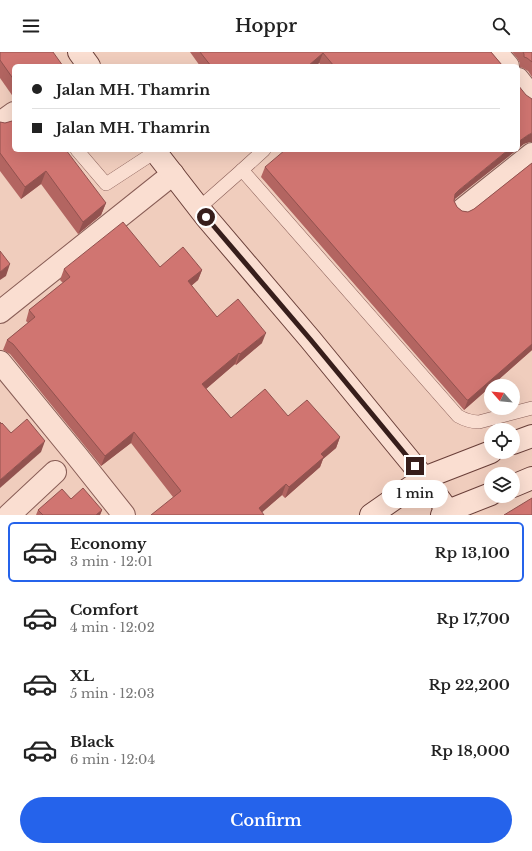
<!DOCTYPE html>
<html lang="en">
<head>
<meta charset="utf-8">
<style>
  body { margin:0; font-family:"Libre Baskerville",serif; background:#f6f6f6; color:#222; height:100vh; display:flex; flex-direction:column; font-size:15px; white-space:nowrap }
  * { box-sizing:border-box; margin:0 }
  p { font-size:13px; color:#767676 }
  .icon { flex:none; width:22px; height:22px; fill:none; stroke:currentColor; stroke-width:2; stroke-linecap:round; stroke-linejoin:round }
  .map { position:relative; height:463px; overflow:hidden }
  .panel { display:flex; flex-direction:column; background:#fff; flex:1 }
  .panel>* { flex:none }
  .guide { position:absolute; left:12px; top:12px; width:508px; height:88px; border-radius:6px; box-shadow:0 4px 16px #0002; display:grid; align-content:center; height:88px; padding:0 20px; background:#fff }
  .needle { width:26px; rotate:297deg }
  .buttons { position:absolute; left:484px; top:327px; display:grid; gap:8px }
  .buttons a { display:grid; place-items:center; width:36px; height:36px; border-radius:50%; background:#fff; box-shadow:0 4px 16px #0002; font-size:20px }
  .end { position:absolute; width:18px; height:18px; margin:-9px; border:5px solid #371e1b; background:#fff; box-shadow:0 0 0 2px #fff }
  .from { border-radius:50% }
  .bubble { position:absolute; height:28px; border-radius:14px; background:#fff; box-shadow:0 4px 16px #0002; font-size:13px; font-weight:600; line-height:28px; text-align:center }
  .guide b { display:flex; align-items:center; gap:14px; height:38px; font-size:15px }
  .guide b+b { border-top:1px solid #e0e0e0 }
  .guide i { width:10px; height:10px; background:#222 }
  ul { padding:7px 0 0; list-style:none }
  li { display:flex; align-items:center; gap:12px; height:60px; margin:0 8px 6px; padding:0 12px; border:2px solid transparent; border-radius:6px }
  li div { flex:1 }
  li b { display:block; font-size:15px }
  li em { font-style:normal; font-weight:600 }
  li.active { border-color:#2563eb }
  li>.icon { width:36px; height:36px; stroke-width:1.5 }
  .button { display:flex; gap:8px; margin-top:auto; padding:8px 20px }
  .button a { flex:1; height:46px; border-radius:24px; background:#2563eb; color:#fff; font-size:16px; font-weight:600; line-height:46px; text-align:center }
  header { display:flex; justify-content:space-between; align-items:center; height:52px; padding:0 20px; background:#fff; font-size:18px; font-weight:600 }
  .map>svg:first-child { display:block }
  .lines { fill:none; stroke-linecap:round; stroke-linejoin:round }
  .lane-casing { stroke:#885d56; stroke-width:14 }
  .street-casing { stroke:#885d56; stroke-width:24 }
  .secondary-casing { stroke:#6a3f39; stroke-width:24 }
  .lane { stroke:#faded1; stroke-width:13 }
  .street { stroke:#faded1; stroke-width:22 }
  .secondary { stroke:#faded1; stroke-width:22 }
  .wall { fill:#b36561 }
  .shaded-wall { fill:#92524f }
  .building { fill:#d07571; stroke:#92524f }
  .route { stroke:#371e1b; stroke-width:5 }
</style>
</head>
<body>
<header><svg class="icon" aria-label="menu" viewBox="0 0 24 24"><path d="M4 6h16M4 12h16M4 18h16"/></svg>Hoppr<svg class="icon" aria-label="search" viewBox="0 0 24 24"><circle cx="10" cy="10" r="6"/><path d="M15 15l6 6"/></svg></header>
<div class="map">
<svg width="532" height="463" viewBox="0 0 532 463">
  <rect width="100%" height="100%" fill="#f0cdbd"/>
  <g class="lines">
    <defs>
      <g id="lane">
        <polyline points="77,98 106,132 155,100"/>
        <polyline points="242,118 264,98"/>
        <path d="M199,156l43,-38 216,246c7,4 13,6 21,6l53,-14"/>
      </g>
      <g id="street">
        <polyline points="496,0 508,14"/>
        <polyline points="518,27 532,45"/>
        <polyline points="0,71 14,61"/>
        <polyline points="463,157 532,102"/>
        <polyline points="0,260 173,122"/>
        <polyline points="0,310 77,404 124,463"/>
        <polyline points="9,463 55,420"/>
      </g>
      <g id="secondary">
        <polyline points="79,0 89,14"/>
        <polyline points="154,98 206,165 310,287 424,426 448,459"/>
        <polyline points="513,391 532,384"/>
        <polyline points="513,434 532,426"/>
        <polyline points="371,463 424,426 491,400"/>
        <polyline points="442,463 448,459 491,442"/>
      </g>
    </defs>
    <use href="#lane" class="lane-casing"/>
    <use href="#street" class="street-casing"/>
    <use href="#secondary" class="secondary-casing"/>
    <use href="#lane" class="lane"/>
    <use href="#street" class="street"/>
    <use href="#secondary" class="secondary"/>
  </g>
  <g class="wall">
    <polygon points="0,0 14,14 14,46 0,26"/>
    <polygon points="190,0 491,0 502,13 504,14 322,14 319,11 316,14 200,14"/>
    <polygon points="512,0 532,0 532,25 528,19 523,16 520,15 520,11 517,6"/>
    <polygon points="12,69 106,151 101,163 78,182 41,132 21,147 0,119 0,70 5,71"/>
    <polygon points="532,111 532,298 464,358 261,125 265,115 455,147 454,149 457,155 462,159 468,160 474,157"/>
    <polygon points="160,215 202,218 198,228 191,234 217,265 262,291 236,313 235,312 206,337 231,366 288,364 340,385 336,396 323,407 320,415 285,446 282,443 262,460 173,445 131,391 101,414 10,302 3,298 7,288 28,271 26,269 29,258 63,231 60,228 64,217"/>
    <polygon points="71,447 102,458 100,463 36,463 38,458"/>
  </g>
  <g class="shaded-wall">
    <polygon points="323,1 319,11 316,14 308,14"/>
    <polygon points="532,81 532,90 530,90 524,92 518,97 518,90 528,83"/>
    <polygon points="508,98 517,98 455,147 452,152 455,142 459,138"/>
    <polygon points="46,119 41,132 21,147 25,135"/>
    <polygon points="106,151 101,163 78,182 83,170"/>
    <polygon points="10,212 6,224 0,228 0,220"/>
    <polygon points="202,218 198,228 184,240 188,229"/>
    <polygon points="266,281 262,291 236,313 240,302"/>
    <polygon points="532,292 532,298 464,358 468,348"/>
    <polygon points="239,301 235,312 199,343 202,332"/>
    <polygon points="134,380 131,391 101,414 105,404"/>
    <polygon points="340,385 336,396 323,407 320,415 285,446 289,435 321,402"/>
    <polygon points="45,389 41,400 0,436 0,428"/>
    <polygon points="286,432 282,443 259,463 259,456"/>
    <polygon points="102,458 100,463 96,463"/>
  </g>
  <g class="building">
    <polygon points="0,0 53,0 63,14 14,14 14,28 0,8"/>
    <polygon points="200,0 491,0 502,13 504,14 334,14 323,1 308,14 211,14"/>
    <polygon points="523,0 532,0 532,10 527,6 524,5 524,2"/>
    <polygon points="518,33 526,43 532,47 532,81 528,83 518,90"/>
    <polygon points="14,67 14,98 66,98 106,151 83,170 46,119 25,135 0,101 0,70 5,71 12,69"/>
    <polygon points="285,98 508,98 459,138 455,142 454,149 457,155 462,159 468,160 474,157 532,111 532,292 468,348 467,348 265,115"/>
    <polygon points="123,170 160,215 183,195 202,218 188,229 217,265 238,247 266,281 240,302 239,301 202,332 231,366 265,337 288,364 307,348 340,385 321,402 324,405 289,435 286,432 259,456 264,463 151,463 181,439 134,380 105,404 13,292 7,288 35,265 29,258 70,225 64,217"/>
    <polygon points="0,199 10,212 0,220"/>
    <polygon points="27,367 45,389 0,428 0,370 1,372 2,371 11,381"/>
    <polygon points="83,436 102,458 96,463 43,463 38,458 62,437 71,447"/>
    <polygon points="532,446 532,463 504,463"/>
  </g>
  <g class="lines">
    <polyline class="route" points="206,165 310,287 415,414"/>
  </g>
</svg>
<div class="buttons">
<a><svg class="needle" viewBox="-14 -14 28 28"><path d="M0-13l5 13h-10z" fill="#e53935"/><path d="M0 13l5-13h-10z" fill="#767676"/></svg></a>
<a><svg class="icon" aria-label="locate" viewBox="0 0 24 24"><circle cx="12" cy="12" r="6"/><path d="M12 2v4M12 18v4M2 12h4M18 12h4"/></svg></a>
<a><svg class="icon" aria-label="layers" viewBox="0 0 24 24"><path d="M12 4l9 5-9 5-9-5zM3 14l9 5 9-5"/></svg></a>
</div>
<i class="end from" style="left:206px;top:165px"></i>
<i class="end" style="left:415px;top:414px"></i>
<div class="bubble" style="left:382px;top:428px;width:66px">1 min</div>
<div class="guide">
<b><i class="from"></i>Jalan MH. Thamrin</b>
<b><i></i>Jalan MH. Thamrin</b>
</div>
</div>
<section class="panel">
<ul>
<li class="active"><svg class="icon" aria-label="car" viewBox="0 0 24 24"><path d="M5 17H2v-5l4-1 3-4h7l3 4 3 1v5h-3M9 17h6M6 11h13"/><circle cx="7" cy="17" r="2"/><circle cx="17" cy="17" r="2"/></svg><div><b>Economy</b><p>3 min · 12:01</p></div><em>Rp 13,100</em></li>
<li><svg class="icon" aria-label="car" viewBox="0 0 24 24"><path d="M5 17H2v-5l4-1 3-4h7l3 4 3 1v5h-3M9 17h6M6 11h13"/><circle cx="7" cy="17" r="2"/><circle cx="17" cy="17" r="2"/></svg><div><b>Comfort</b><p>4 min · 12:02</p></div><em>Rp 17,700</em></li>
<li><svg class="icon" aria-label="car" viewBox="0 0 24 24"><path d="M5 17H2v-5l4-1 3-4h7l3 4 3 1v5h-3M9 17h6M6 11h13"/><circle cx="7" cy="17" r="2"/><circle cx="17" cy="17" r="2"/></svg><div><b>XL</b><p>5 min · 12:03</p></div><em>Rp 22,200</em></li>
<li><svg class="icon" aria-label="car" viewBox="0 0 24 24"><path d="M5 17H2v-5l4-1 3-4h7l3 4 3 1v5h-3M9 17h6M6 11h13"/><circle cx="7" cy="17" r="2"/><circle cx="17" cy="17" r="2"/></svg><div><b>Black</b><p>6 min · 12:04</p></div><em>Rp 18,000</em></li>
</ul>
<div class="button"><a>Confirm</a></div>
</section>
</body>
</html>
